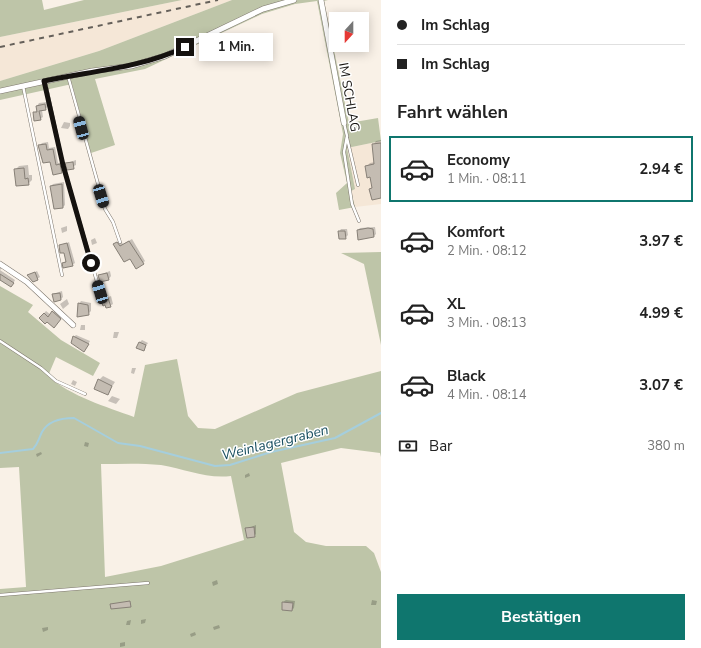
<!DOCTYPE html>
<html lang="de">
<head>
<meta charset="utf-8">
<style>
  body { margin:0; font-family:"Nunito Sans",sans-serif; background:#f2f2f2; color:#222; height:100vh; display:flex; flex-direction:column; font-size:15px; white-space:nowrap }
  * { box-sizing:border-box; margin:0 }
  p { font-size:13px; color:#767676 }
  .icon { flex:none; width:22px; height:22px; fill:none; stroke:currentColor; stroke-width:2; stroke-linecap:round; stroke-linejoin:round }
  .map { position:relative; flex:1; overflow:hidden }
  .sheet { display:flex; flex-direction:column; background:#fff; width:320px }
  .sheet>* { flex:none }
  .banner { display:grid; align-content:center; height:88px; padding:0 16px; background:#fff }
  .needle { width:26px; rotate:201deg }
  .buttons { position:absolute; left:329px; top:12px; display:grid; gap:8px }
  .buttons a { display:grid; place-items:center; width:40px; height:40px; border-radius:0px; background:#fff; box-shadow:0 2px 10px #0003; font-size:20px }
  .end { position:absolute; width:18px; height:18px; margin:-9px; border:5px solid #15120f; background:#fff; box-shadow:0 0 0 2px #fff }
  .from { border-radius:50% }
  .bubble { position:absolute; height:28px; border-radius:0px; background:#fff; box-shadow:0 2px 10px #0003; font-size:13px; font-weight:700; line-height:28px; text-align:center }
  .car { position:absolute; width:12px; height:24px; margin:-12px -6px; border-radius:5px; box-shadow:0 0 3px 1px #0007; background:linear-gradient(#222 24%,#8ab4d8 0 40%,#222 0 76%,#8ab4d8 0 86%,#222 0) }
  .banner b { display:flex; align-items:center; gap:14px; height:38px; font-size:15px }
  .banner b+b { border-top:1px solid #e0e0e0 }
  .banner i { width:10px; height:10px; background:#222 }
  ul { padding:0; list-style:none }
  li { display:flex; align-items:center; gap:12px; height:66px; margin:0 8px 6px; padding:0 8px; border:2px solid transparent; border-radius:0px }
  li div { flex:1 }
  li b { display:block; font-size:15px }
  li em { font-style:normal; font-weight:700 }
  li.current { border-color:#0f766e }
  li>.icon { width:36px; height:36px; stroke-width:1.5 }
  h2 { padding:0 16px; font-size:18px; line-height:48px }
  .pay { display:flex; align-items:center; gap:10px; height:44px; padding:0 16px; font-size:15px }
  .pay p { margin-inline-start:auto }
  .primary-button { display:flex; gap:8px; margin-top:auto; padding:8px 16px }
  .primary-button a { flex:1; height:46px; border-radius:0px; background:#0f766e; color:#fff; font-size:16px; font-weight:700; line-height:46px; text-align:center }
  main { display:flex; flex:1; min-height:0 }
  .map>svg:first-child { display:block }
  .built { fill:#f5e7d7 }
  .green { fill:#bec5a8; fill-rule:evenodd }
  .shadow { fill:#0003 }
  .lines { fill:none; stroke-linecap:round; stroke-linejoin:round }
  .stream { stroke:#a5cedd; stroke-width:2 }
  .building { fill:#c4bcb2; stroke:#878077 }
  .service-casing { stroke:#7d766d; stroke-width:3.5 }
  .minor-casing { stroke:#7d766d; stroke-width:6 }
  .service { stroke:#fff; stroke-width:2.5 }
  .minor { stroke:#fff; stroke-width:5 }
  .rail { stroke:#65605a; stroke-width:2; stroke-dasharray:5 5; stroke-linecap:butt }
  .route { stroke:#15120f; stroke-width:5 }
  .labels { text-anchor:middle; stroke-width:3; stroke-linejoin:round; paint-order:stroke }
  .street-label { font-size:13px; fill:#15120f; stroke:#fff }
  .water-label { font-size:14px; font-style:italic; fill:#184e5f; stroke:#fff }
</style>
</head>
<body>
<main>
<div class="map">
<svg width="381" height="648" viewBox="0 0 381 648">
  <rect width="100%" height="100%" fill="#f9f1e7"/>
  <g class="built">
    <polygon points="182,0 232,0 99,51 0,81 0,37"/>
    <polygon points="381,141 381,204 355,207 351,191 354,189 347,148"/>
  </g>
  <g class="green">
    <polygon points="0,0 42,0 44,10 84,0 182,0 0,37"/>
    <polygon points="232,0 328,0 324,1 349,123 378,118 381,141 347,148 355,189 351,191 355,207 339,210 336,193 347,183 340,153 343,134 317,1 295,4 262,14 145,69 95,79 115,145 91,153 72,84 0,100 0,81 99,51"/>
    <polygon points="381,252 381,345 364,264 341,253"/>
    <path d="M0,286l33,19 -5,7 33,28 39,23 -7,13 -37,-19 -8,19c22,20 59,31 86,41l11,-52 32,-6 11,57 10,12 17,1 82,-36 84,-22v86l-1,-4 -39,-5 -60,15 13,69 12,10 20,4h40l8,7 7,19v76h-381v-59l26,-2 -7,-120 -19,1zM101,464c20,0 40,-1 60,1 24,4 45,14 70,11l13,64 -83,26 -56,11z"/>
  </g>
  <g class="shadow">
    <polygon points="47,102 48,107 42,110 43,117 40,119 34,113 37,110 37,106 39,103"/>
    <polygon points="64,122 70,123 70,126 68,129 61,128"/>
    <polygon points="381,140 381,197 371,189 373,187 366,167 370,163 375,162 373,145 376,141"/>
    <polygon points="48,142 49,148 55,147 58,163 62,162 64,169 61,172 39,146 42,143"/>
    <polygon points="76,160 76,165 68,169 67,163"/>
    <polygon points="28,165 29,175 32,175 32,180 28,184 15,170 19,166"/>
    <polygon points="64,182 65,205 63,207 51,186 53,184"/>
    <polygon points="67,226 67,231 62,233 61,228"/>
    <polygon points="375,227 376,234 374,236 359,239 358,230 360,228"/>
    <polygon points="341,229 347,229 348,235 345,238 339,232"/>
    <polygon points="95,238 97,243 92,245 91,240"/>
    <polygon points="132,239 145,261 143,263 130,258 114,244 120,240 123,244"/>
    <polygon points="69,242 75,263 72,265 63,263 66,261 64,251 60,246"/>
    <polygon points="0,267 2,268 0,270 15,280 13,284 0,280"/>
    <polygon points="37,271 40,277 37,279 29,275"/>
    <polygon points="110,271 111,276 109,279 99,275"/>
    <polygon points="62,291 63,297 61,299 53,294"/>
    <polygon points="111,296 113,304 110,306 102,300"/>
    <polygon points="67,299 69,304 63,309 60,304"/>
    <polygon points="81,301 91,303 91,311 88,314 79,304"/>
    <polygon points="55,310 62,317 54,326 48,321 40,318 46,311 51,315"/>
    <polygon points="81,325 85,325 85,330 80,330"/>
    <polygon points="114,332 119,332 117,338 113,338"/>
    <polygon points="76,335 90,341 86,348 74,337"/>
    <polygon points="142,340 148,343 143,350 140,342"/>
    <polygon points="132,368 136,368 134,374 131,373"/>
    <polygon points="103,376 115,382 107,394 99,380"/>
    <polygon points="73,380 77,382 75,386 71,384"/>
    <polygon points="112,396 120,399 116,404 108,401"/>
    <polygon points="85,442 89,443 88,447 84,446"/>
    <polygon points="41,452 42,454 37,457 36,454"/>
    <polygon points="249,473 250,476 245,478 245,475"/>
    <polygon points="256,525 256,534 254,536 246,529"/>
    <polygon points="217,580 218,584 213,586 212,582"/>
    <polygon points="286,600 295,601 294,608 292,610 283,602"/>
    <polygon points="372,600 377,601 376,605 371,605"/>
    <polygon points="146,619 145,623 141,624 141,620"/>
    <polygon points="131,620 130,625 126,625 127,621"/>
    <polygon points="219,625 220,628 214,630 213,627"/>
    <polygon points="48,627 48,630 43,632 42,628"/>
    <polygon points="195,632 196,635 191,637 190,634"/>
    <polygon points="125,642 125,646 120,647 120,643"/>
  </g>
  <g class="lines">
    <path class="stream" d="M0,453l33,-4c6,-7 5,-9 9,-17 6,-11 20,-14 32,-14l44,25 22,3 75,20 15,-1 41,-13 64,-14 46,-25"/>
  </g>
  <g class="building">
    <polygon points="45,104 46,110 39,111 41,120 34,121 33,112 37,112 36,106"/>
    <polygon points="381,143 381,198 372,200 369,189 372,188 370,177 367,178 365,166 374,164 372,144"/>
    <polygon points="46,144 47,150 53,149 56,165 60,164 62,173 53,175 50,162 43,163 38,145"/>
    <polygon points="73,162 74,169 67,170 65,163"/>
    <polygon points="24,168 25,179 28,178 29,185 16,186 14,169"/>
    <polygon points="62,184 63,208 54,209 50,186"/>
    <polygon points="368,228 373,229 374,237 358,240 357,230"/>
    <polygon points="338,231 345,231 346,239 339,239"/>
    <polygon points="129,241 144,264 136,269 130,259 124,262 113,244 117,242 120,246"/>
    <polygon points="67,243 73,266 63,268 62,263 66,262 64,253 60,253 59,245"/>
    <polygon points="35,272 38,280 33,282 27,275"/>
    <polygon points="107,273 109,280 100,282 98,275"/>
    <polygon points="0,274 14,283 11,287 0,280"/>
    <polygon points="60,293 61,300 54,302 52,294"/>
    <polygon points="108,298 111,307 106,308 105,305 103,306 101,300"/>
    <polygon points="78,303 88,305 89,315 77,317"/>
    <polygon points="52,311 61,319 54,328 47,322 45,324 39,318 44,313 48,317"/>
    <polygon points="73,336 89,344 84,352 71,343"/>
    <polygon points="139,342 146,345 144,351 136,348"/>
    <polygon points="98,379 112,386 108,395 94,389"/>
    <polygon points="254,527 255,537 247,538 245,528"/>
    <polygon points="130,601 131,607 111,609 110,604"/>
    <polygon points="282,602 293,603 292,611 282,610"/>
  </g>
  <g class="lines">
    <defs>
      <g id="service">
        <polyline points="68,76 105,209 113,222 120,242"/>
        <polyline points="45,81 63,165 100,292"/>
        <polyline points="23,86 62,275"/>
        <polyline points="344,123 347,136 344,152 352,204 359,221"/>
        <polyline points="347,138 358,185"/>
        <polyline points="0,341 41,368 56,381 85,394"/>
        <polyline points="0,595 148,583"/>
      </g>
      <g id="minor">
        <polyline points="321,0 344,123"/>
        <polyline points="0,91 92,71 131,66 165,56 263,9 294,0"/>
        <polyline points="0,264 27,282 73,325"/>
      </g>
    </defs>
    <use href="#service" class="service-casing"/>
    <use href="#minor" class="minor-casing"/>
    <use href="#service" class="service"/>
    <use href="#minor" class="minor"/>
    <polyline class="rail" points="0,47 218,0"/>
  </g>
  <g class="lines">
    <path class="route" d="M91,263l-28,-98 -19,-84c48,-10 97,-13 141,-34"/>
  </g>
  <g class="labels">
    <g class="street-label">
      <text transform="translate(350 97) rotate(80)" y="5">IM SCHLAG</text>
    </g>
    <g class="water-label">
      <text transform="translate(275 442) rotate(-14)" y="5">Weinlagergraben</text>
    </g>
  </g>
</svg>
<div class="buttons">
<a><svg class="needle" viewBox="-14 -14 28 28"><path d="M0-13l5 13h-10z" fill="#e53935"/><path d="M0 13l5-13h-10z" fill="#767676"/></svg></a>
</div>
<i class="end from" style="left:91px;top:263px"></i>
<i class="end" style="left:185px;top:47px"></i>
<div class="bubble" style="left:199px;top:33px;width:74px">1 Min.</div>
<i class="car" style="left:81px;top:128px;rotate:345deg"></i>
<i class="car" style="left:101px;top:196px;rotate:163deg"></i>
<i class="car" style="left:100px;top:292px;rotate:343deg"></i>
</div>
<section class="sheet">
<div class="banner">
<b><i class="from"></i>Im Schlag</b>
<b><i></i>Im Schlag</b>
</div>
<h2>Fahrt wählen</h2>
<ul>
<li class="current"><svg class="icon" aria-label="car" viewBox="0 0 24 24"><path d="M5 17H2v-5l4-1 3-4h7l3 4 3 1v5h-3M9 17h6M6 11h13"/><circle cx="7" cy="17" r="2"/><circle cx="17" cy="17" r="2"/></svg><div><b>Economy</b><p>1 Min. · 08:11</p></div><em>2.94 €</em></li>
<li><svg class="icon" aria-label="car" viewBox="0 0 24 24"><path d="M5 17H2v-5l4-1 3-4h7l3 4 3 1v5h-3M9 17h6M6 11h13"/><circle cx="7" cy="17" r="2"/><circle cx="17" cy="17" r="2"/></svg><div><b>Komfort</b><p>2 Min. · 08:12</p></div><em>3.97 €</em></li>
<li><svg class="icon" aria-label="car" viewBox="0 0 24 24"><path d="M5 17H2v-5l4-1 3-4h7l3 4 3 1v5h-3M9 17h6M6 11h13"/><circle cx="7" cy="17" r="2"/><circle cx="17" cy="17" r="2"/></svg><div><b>XL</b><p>3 Min. · 08:13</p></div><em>4.99 €</em></li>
<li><svg class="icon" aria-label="car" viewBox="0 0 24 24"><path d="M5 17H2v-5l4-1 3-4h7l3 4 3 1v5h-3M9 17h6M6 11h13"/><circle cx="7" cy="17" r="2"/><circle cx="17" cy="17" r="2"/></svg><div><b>Black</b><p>4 Min. · 08:14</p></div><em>3.07 €</em></li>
</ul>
<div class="pay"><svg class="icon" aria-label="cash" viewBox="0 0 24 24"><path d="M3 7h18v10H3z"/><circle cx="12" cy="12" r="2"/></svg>Bar<p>380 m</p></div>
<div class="primary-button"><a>Bestätigen</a></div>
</section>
</main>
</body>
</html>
